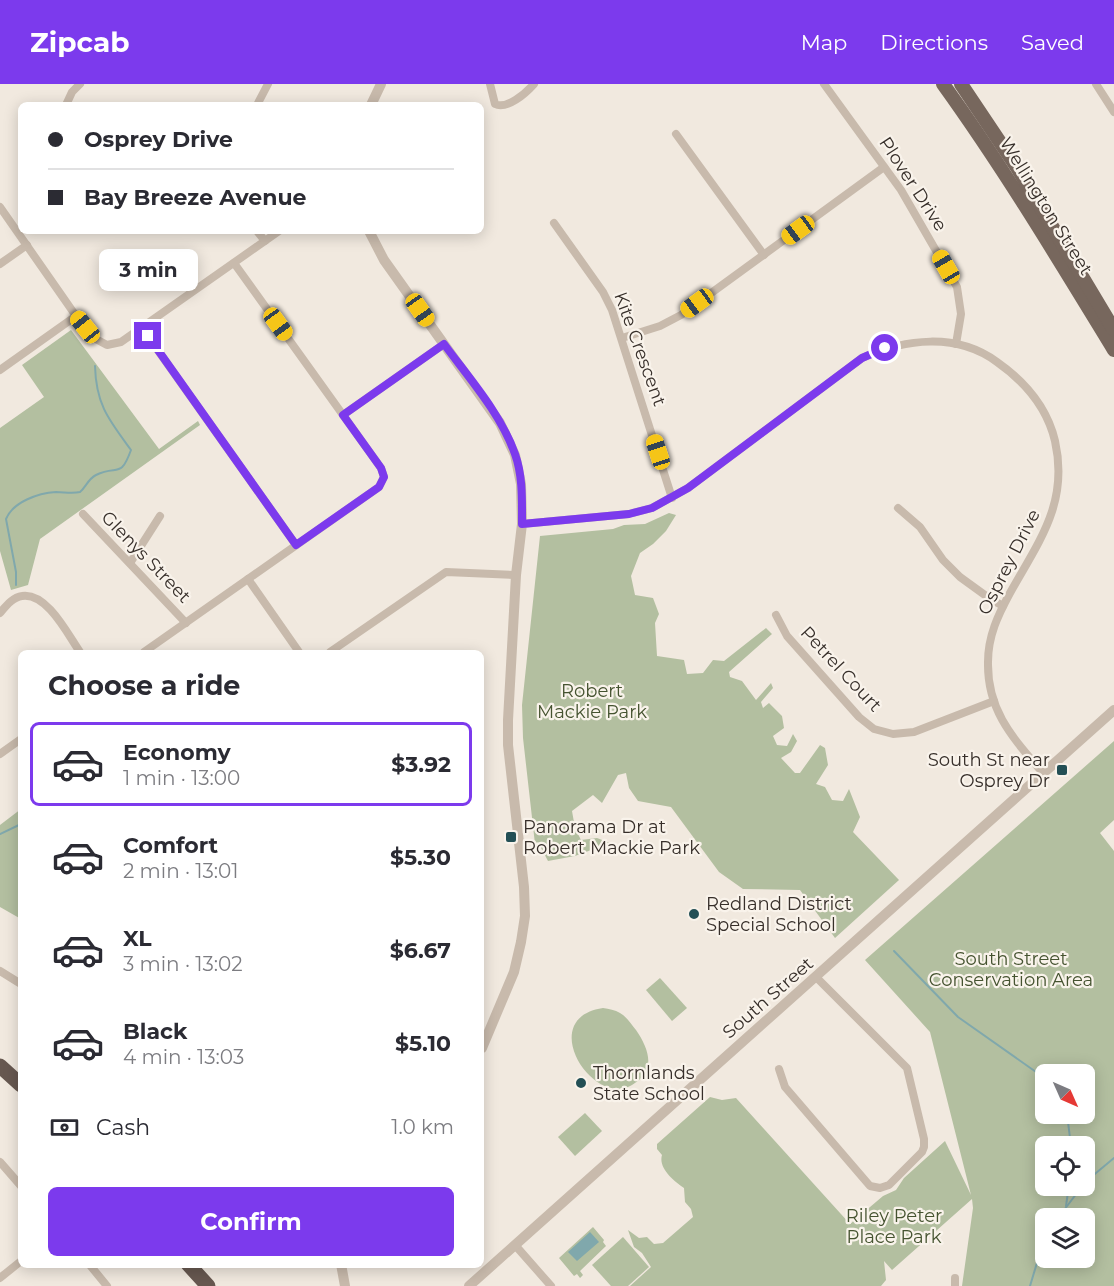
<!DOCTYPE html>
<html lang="en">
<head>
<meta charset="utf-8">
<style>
  body { margin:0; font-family:Montserrat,sans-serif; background:#f2f2f3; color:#2b2b33; height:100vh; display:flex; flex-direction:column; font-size:22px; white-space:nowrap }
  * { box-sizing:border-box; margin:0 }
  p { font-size:20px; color:#7c7c81 }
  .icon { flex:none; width:33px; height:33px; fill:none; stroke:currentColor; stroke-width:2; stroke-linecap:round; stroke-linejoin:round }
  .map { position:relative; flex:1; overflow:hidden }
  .details { position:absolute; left:18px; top:566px; width:466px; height:618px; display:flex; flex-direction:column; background:#fff; border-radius:9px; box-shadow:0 3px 15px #0003 }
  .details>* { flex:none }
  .banner { position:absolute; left:18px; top:18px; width:466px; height:132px; border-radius:9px; box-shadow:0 3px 15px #0003; display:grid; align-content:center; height:132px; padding:0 30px; background:#fff }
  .needle { width:39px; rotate:135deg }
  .buttons { position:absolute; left:1035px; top:980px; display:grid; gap:12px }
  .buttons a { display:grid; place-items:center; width:60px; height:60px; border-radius:9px; background:#fff; box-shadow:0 3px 15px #0003; font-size:30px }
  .end { position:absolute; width:27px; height:27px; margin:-14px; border:8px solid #7c3aed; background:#fff; box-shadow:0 0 0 3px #fff }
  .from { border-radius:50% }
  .bubble { position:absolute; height:42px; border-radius:9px; background:#fff; box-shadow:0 3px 15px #0003; font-size:20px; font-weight:700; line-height:42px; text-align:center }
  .car { position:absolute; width:18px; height:36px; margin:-18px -9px; border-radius:8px; box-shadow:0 0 4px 2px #0007; background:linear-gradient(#f5c518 24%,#345 0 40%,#f5c518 0 76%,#345 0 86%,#f5c518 0) }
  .banner b { display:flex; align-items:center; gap:21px; height:57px; font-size:22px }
  .banner b+b { border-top:2px solid #e1e1e2 }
  .banner i { width:15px; height:15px; background:#2b2b33 }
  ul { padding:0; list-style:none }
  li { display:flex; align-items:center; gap:18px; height:84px; margin:0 12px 9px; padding:0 18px; border:3px solid transparent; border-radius:9px }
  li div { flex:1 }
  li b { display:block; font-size:22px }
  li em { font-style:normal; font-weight:700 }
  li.current { border-color:#7c3aed }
  li>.icon { width:54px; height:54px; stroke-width:1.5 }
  h2 { padding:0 30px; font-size:27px; line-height:72px }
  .pay { display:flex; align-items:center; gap:15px; height:66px; padding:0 30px; font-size:22px }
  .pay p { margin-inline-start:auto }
  .primary-button { display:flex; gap:12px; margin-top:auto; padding:12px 30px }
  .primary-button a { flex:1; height:69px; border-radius:9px; background:#7c3aed; color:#fff; font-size:24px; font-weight:700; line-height:69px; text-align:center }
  header { display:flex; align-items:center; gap:36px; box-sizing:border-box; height:84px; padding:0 30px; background:#7c3aed; color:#fff }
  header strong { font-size:28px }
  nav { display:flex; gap:33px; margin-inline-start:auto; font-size:21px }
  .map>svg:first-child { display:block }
  .green { fill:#b3bfa0; fill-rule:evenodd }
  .water { fill:#80a8ac }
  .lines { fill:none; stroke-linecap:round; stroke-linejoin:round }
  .stream { stroke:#80a8ac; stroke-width:2 }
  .minor { stroke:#c8baac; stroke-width:8 }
  .tertiary { stroke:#c8baac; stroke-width:10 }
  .primary { stroke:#77675d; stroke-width:14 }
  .trunk { stroke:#675850; stroke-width:15 }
  .route { stroke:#7c3aed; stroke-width:8 }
  .poi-dot { fill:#234f55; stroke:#f9f3eb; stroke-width:2 }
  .labels { text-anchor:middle; stroke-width:4.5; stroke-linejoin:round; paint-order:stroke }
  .street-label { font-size:18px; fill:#372f2a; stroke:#f9f3eb }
  .park-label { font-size:18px; fill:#455330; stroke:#f9f3eb }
  .poi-label { font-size:18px; fill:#372f2a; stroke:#f9f3eb; text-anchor:start }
</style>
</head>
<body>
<header>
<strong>Zipcab</strong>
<nav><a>Map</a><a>Directions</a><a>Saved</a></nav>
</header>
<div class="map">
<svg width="1114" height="1202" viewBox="0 0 1114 1202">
  <rect width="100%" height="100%" fill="#f1e9df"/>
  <g class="green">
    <polygon points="71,246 159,365 198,337 200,341 40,455 28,501 11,506 0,467 0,344 44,313 22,281"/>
    <polygon points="669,429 676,431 666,447 653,460 640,469 631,492 635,511 653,514 659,530 655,539 657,572 684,576 687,590 703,589 713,576 724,577 766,544 772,550 729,588 730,593 742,597 756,616 771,599 773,604 761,618 763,624 769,619 782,632 784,644 773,652 777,661 787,662 793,650 797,657 791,668 781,674 795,689 800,689 820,661 825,664 828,681 816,700 825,703 832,716 843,717 849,705 860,733 853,748 899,796 835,854 800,806 743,805 719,788 671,723 638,717 629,704 626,689 618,691 602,719 593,711 572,727 575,744 581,756 597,754 610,759 575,772 548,777 538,758 535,760 523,654 522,621 540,452 613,445 624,441 645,440"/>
    <path d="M1114,657v79l-14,13 14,18v435h-152l11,-78 -1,-9 -80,71 -8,-9 2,19 -5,6h-251l21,-19 -9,-14 -8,-6 -6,-17 11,8 8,-1 7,7 9,-1 30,-26 -2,-8 -6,-7 -1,-14c-10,-7 -26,-20 -22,-33l-5,-6v-5l53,-47 12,3 14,-2 114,126 33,-28 13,-6 8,-12 41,-37 26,54 -41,-163 -65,-72zM1046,990h38v39h-38zM1046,1062h38v39h-38zM1046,1134h38v39h-38z"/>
    <polygon points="21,725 21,835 0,823 0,741"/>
    <polygon points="660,894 687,924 672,937 646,906"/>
    <path d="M603,924c6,1 12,2 17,5 7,4 11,11 16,17 13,19 21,41 -4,55 -39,24 -97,-67 -29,-77z"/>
    <polygon points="585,1029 602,1047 575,1072 558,1053"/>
    <polygon points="593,1143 604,1156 603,1158 606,1162 580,1187 583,1191 580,1194 577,1190 574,1192 559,1174"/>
    <polygon points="623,1153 649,1183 628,1202 611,1202 592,1181"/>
  </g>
  <polygon class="water" points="590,1148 599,1158 577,1177 568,1168"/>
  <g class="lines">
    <g class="stream">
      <path d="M16,501v-13l-10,-53c7,-17 32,-26 50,-27 8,0 16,2 24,0 6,-5 8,-13 16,-17 22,-11 24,5 35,-25 -22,-30 -35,-45 -36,-84"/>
      <polyline points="0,750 21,740"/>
      <polyline points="894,867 958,933 1046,995"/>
      <polyline points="1064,1029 1068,1038 1071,1062"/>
      <polyline points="1084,1099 1114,1074"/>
      <polyline points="1066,1122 1069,1101"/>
      <polyline points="1058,1134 1083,1101"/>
      <polyline points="1030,1202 1046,1149"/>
    </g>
    <g class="minor">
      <path d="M490,0l5,20c12,6 31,-11 39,-20"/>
      <polyline points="824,0 901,106 957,203 961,230 956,260"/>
      <polyline points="1096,0 1114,28"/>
      <polyline points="66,21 72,8 80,0"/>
      <polyline points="257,21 268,0"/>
      <polyline points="676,50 764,171"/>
      <polyline points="0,123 76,232 94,254 107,261 121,258 279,147"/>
      <polyline points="554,139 603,208 612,226 672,414"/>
      <polyline points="257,147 265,157"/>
      <polyline points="0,180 27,161"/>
      <polyline points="142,244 296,461"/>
      <polyline points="622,254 660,242 681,231 884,83"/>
      <polyline points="0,286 76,232"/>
      <polyline points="343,331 444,260"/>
      <polyline points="898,424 920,443 943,476 960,493 989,514 1003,522"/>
      <polyline points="83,430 186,539"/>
      <path d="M522,440l107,-10 23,-6 36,-20 174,-130c43,-19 94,-26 135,4 27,19 50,45 58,79 14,62 -16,100 -45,152 -12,22 -22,43 -22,69 -1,49 25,76 55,111"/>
      <polyline points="130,479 160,432"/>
      <polyline points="248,495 299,568"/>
      <path d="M0,529c6,-7 13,-16 22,-17 25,-4 46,39 58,56"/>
      <polyline points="776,531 787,552 859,633 874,645 893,650 914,648 994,617"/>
      <polyline points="144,568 379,403 384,393 381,384 234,179"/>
      <polyline points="330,568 446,488 516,491"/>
      <polyline points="0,670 21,655"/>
      <polyline points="0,887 21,900"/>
      <polyline points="779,985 785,1003 870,1102 880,1104 889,1101 922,1068 924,1063 924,1055 907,984 816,893"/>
      <polyline points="0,1078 21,1102"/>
      <polyline points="515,1161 551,1202"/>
      <polyline points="89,1180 107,1202"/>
      <polyline points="0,1194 21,1177"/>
      <polyline points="955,1194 955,1202"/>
    </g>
    <g class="tertiary">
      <polyline points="371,21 381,0"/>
      <polyline points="369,147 384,176 500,339 515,371 521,400 522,440 516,491 508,636 508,661 524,803 525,832 521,858 514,888 482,964"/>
      <polyline points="341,1180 345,1202"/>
      <polyline points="469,1202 1114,626"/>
    </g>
    <g class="primary">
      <path d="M943,0c62,86 116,176 171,266"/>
      <polyline points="961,0 1016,82 1114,246"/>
    </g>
    <g class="trunk">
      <polyline points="0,982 21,1001"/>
      <polyline points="188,1180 208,1202"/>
    </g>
  </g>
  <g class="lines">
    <path class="route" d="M148,252l148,209 83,-58 5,-10 -3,-9 -38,-53 101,-71c25,34 57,70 71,110 8,22 7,47 7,70l107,-10 23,-6 36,-20 174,-130 23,-10"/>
  </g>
  <g class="poi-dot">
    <rect x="1056" y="680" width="12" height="12" rx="3"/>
    <rect x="505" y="747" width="12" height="12" rx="3"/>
    <circle cx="694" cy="830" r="6"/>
    <circle cx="581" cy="999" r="6"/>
  </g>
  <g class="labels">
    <g class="street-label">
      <text transform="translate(913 100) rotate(57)" y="6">Plover Drive</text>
      <text transform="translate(1046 122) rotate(58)" y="6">Wellington Street</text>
      <text transform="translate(640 265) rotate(70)" y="6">Kite Crescent</text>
      <text transform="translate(146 473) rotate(46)" y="6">Glenys Street</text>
      <text transform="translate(1009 478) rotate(-63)" y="6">Osprey Drive</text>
      <text transform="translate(841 585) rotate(47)" y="6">Petrel Court</text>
      <text transform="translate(768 914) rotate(-41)" y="6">South Street</text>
    </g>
    <g class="park-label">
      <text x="592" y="613">Robert<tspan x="592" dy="21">Mackie Park</tspan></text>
      <text x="1011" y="881">South Street<tspan x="1011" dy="21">Conservation Area</tspan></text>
      <text x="894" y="1138">Riley Peter<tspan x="894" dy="21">Place Park</tspan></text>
    </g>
    <g class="poi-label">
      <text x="1050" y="682" text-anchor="end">South St near<tspan x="1050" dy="21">Osprey Dr</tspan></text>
      <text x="523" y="749">Panorama Dr at<tspan x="523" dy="21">Robert Mackie Park</tspan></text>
      <text x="706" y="826">Redland District<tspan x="706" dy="21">Special School</tspan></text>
      <text x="593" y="995">Thornlands<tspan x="593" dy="21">State School</tspan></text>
    </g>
  </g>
</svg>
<div class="buttons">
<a><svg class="needle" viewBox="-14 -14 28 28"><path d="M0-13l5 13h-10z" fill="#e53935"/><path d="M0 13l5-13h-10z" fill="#7c7c81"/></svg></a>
<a><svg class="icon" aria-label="locate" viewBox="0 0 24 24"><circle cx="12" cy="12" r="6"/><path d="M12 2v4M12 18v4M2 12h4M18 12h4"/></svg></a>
<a><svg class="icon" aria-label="layers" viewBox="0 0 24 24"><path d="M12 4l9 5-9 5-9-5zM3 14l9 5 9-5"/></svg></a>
</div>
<i class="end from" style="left:885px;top:264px"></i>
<i class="end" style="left:148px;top:252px"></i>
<div class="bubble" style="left:99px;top:165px;width:99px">3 min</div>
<i class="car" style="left:798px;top:146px;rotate:234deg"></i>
<i class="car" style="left:946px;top:183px;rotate:330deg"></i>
<i class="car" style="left:697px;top:219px;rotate:234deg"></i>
<i class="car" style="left:420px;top:226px;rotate:145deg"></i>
<i class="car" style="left:278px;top:240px;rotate:144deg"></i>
<i class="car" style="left:85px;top:243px;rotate:321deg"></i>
<i class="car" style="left:658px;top:368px;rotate:342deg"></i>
<div class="banner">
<b><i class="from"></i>Osprey Drive</b>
<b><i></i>Bay Breeze Avenue</b>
</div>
<section class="details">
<h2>Choose a ride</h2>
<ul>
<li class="current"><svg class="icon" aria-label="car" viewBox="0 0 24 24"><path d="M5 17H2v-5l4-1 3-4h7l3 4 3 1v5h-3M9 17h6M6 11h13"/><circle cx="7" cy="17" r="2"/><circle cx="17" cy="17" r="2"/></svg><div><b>Economy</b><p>1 min · 13:00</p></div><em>$3.92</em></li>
<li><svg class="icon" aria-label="car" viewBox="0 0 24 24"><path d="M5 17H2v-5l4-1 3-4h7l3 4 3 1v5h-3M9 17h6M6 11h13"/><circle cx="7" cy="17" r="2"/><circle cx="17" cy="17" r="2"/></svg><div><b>Comfort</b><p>2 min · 13:01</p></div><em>$5.30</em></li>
<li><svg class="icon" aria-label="car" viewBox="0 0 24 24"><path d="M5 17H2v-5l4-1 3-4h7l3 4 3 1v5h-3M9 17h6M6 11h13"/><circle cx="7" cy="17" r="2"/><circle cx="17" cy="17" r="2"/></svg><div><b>XL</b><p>3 min · 13:02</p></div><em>$6.67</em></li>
<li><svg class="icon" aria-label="car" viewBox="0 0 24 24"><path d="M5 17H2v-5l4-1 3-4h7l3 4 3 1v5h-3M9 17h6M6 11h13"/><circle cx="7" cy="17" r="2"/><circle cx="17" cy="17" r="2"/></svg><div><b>Black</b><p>4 min · 13:03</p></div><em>$5.10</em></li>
</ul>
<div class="pay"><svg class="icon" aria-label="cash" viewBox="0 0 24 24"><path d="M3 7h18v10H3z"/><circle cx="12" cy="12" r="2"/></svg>Cash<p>1.0 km</p></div>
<div class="primary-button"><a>Confirm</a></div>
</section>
</div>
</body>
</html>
